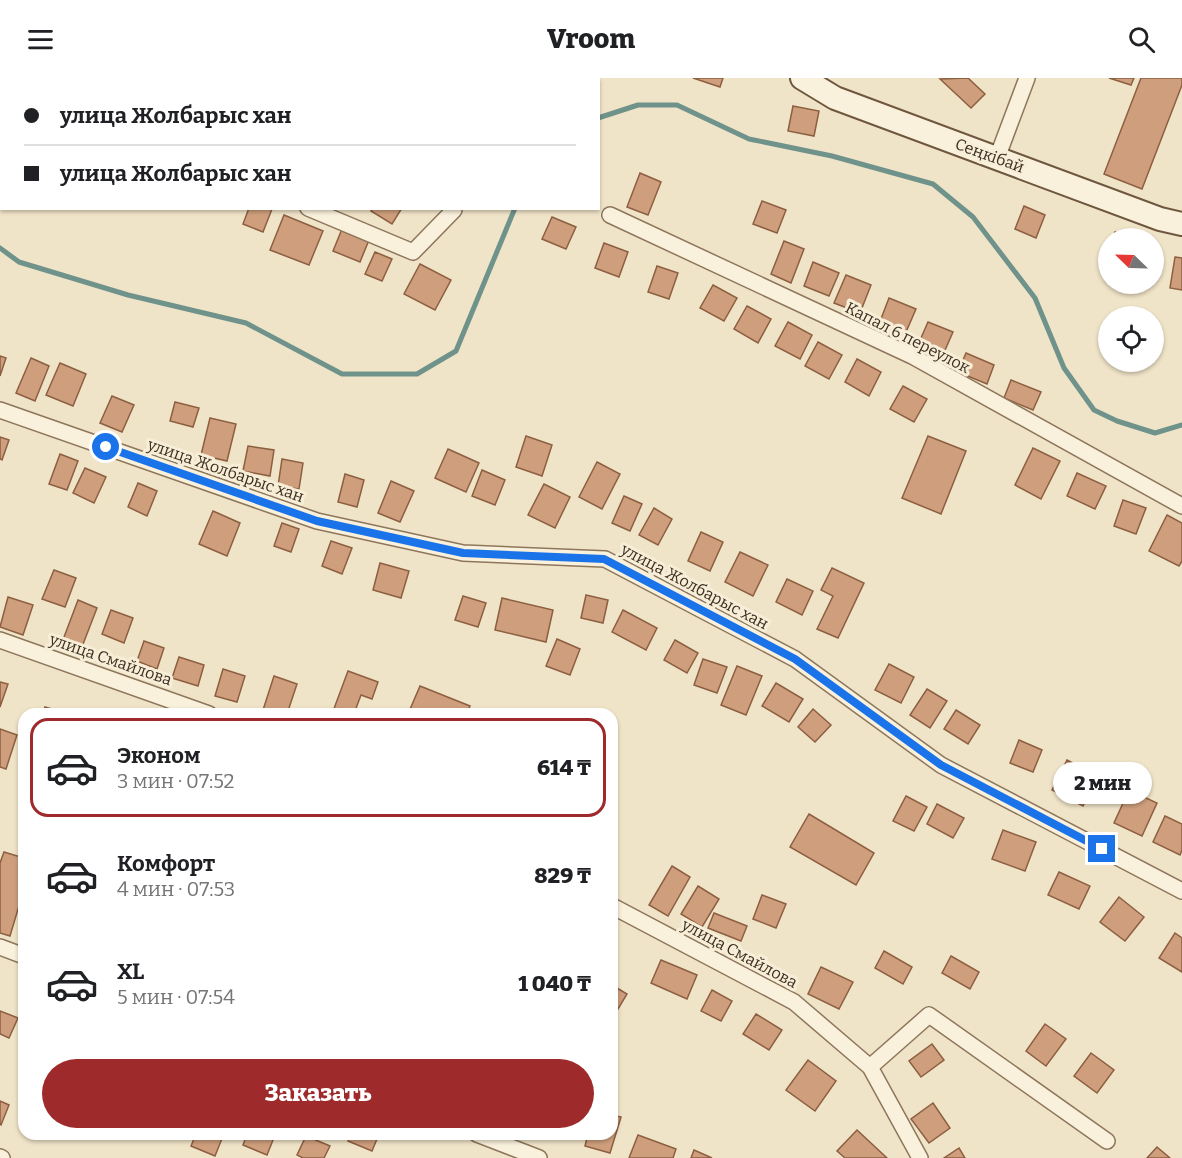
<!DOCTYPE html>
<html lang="ru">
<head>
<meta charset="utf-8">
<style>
  body { margin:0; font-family:Bitter,serif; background:#f2f2f2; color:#202124; height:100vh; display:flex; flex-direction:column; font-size:22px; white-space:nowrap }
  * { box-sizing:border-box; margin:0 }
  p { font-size:20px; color:#757577 }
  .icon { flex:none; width:33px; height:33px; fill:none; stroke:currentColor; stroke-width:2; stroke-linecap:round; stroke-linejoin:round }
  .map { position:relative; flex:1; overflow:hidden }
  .sheet { position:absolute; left:18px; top:630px; width:600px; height:432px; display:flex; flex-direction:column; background:#fff; border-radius:18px; box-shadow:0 2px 4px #0004 }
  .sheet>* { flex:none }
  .banner { position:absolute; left:0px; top:0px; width:600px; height:132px; box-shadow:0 2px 4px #0004; display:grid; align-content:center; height:132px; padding:0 24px; background:#fff }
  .needle { width:39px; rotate:293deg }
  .buttons { position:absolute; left:1098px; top:150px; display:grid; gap:12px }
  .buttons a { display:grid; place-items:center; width:66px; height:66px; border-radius:50%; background:#fff; box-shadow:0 2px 4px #0004; font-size:30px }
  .end { position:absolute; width:27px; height:27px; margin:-14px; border:8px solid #1a73e8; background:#fff; box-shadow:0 0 0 3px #fff }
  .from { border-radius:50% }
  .bubble { position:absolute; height:42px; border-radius:21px; background:#fff; box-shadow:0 2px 4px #0004; font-size:20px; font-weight:800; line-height:42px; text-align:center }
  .banner b { display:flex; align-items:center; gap:21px; height:57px; font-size:22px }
  .banner b+b { border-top:2px solid #e0e0e0 }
  .banner i { width:15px; height:15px; background:#202124 }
  ul { padding:10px 0 0; list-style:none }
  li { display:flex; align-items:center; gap:18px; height:99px; margin:0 12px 9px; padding:0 12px; border:3px solid transparent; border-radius:18px }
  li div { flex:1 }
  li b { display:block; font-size:22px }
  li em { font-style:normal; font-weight:800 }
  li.selected { border-color:#9e2a2b }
  li>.icon { width:54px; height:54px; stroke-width:1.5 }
  .primary-button { display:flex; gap:12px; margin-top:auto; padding:12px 24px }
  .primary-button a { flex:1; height:69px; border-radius:36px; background:#9e2a2b; color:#fff; font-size:24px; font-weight:800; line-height:69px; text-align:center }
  header { display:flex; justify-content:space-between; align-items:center; height:78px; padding:0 24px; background:#fff; font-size:27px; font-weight:800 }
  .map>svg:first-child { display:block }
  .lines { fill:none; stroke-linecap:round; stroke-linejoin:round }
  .stream { stroke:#6f938a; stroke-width:5 }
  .building { fill:#cf9f7d; stroke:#8d5f41; stroke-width:1.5 }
  .street-casing { stroke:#8d765c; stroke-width:18 }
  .secondary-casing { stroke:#6f573f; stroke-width:26 }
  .street { stroke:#faf1dc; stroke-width:15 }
  .secondary { stroke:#faf1dc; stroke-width:22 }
  .route { stroke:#1a73e8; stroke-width:8 }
  .labels { text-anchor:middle; stroke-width:6; stroke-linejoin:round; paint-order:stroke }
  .street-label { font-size:16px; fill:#3d2e20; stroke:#f7eed8 }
</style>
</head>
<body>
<header><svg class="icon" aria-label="menu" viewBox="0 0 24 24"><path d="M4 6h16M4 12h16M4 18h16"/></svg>Vroom<svg class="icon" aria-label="search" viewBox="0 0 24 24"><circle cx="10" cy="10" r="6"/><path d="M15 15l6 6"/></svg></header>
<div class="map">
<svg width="1182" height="1080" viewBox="0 0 1182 1080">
  <rect width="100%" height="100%" fill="#f0e4c8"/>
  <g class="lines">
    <g class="stream">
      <polyline points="598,40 638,27 677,27 749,61 832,78 933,106 973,139 1035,220 1064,290 1094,332 1117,343 1155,355 1182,347"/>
      <polyline points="0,170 19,184 128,217 246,245 342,296 417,296 456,273 515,130"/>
    </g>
  </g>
  <g class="building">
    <polygon points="214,0 237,0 240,1 214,2"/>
    <polygon points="693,0 723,0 720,9"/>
    <polygon points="968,0 985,16 971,30 940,1"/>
    <polygon points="1109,0 1134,0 1131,7"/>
    <polygon points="1141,0 1182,0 1182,7 1142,111 1104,96"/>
    <polygon points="793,28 819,33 814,58 788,53"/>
    <polygon points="640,95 661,104 648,137 627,129"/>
    <polygon points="762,123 786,132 777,155 753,146"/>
    <polygon points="1024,128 1045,137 1036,160 1015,151"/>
    <polygon points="249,130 272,131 263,154 243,146"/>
    <polygon points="373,130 402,130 392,146 371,133"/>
    <polygon points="284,137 323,153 309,187 270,172"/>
    <polygon points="552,139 576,149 566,171 542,161"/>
    <polygon points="342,151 369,162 360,184 333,173"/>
    <polygon points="1115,154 1136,160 1113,160"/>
    <polygon points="784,163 804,171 791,205 771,196"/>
    <polygon points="604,165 628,174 619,199 595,190"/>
    <polygon points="375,174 392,181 382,203 365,196"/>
    <polygon points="1108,175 1108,194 1103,193"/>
    <polygon points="1175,179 1182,180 1182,212 1170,210"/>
    <polygon points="813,184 839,195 829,218 804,208"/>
    <polygon points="420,186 451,202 435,232 404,216"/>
    <polygon points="657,188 678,195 669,221 648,214"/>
    <polygon points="846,197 871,207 860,235 834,225"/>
    <polygon points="713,207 737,220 724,243 700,230"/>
    <polygon points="889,220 916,231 903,261 877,251"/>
    <polygon points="747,228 771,241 758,265 734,251"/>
    <polygon points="788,244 812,257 800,281 775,268"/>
    <polygon points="928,244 953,254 942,279 917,269"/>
    <polygon points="818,264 842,277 829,301 805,288"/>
    <polygon points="966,275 994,287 987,306 958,294"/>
    <polygon points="0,278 6,280 0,298"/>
    <polygon points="31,280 49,288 35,323 16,315"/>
    <polygon points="857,281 881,294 869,318 845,304"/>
    <polygon points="60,285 86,296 73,328 46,317"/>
    <polygon points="1011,302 1041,314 1033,332 1004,320"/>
    <polygon points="903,308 927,321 914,344 890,331"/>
    <polygon points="112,318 134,327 122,354 100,345"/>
    <polygon points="175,324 199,330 193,349 170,343"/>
    <polygon points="210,340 236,346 227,383 201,377"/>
    <polygon points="526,358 552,367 542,398 516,389"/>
    <polygon points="928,358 966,373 941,436 902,420"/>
    <polygon points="0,359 9,362 2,382 0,381"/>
    <polygon points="248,368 274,372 270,398 243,393"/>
    <polygon points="1033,370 1060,383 1041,421 1015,407"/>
    <polygon points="448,371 479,385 466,414 435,400"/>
    <polygon points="60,376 78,383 67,412 49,406"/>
    <polygon points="282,381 303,385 299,411 278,408"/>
    <polygon points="597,384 620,396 602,431 579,419"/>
    <polygon points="85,390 106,399 94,425 73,415"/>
    <polygon points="482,392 505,402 495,427 472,418"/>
    <polygon points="1077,395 1106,408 1095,431 1067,418"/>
    <polygon points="345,396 364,402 357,429 338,424"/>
    <polygon points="391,403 414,413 400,444 378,435"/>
    <polygon points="138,405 157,413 147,438 128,429"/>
    <polygon points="544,406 570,419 555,450 528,437"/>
    <polygon points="624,418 642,426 630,453 612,445"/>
    <polygon points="1123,422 1146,430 1136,456 1114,448"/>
    <polygon points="654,430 672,441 658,467 639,457"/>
    <polygon points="213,433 240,445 227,478 199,466"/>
    <polygon points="1167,437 1182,445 1182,483 1179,488 1149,473"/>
    <polygon points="282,445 299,451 291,474 274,468"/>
    <polygon points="701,454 723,464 710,493 688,483"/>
    <polygon points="331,463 352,470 342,496 322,488"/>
    <polygon points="740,474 768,487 753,518 725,504"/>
    <polygon points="380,485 409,493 401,520 373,512"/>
    <polygon points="832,490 864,505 838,560 817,551 833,518 821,512"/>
    <polygon points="54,492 76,500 65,529 42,521"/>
    <polygon points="787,501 813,513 802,537 776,524"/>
    <polygon points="586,517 608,522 603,545 581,540"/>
    <polygon points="463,518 486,525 478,549 455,542"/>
    <polygon points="8,519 33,527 23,557 0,549"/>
    <polygon points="502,520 553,532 546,564 495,552"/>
    <polygon points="78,522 97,530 80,574 61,567"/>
    <polygon points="111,532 133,540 124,565 102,556"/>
    <polygon points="623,532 657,550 646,572 612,554"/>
    <polygon points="557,561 580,571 570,597 546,588"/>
    <polygon points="675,562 698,575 687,595 664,582"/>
    <polygon points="144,563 164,570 157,591 137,583"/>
    <polygon points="179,579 204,587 198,608 172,600"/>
    <polygon points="703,581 727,589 717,615 694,607"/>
    <polygon points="889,586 914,599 901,625 875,612"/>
    <polygon points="737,588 762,598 746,637 721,627"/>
    <polygon points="223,591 245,598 237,624 215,618"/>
    <polygon points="348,593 378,604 372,621 361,617 355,633 363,636 332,636"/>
    <polygon points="274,598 297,606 287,636 274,636 263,632"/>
    <polygon points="0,604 8,606 0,629"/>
    <polygon points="776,605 803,621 789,644 762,628"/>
    <polygon points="420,608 470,628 467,636 408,636"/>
    <polygon points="927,611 947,623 930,650 910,637"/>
    <polygon points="45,629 69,636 43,636"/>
    <polygon points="813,631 831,647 815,664 798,649"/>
    <polygon points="956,632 980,647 968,666 944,651"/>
    <polygon points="0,651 17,657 6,691 0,689"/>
    <polygon points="1019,662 1042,672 1033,694 1010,685"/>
    <polygon points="1067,682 1098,698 1083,728 1052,712"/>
    <polygon points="1129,712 1157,725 1142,758 1114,745"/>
    <polygon points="906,718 927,729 914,753 893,743"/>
    <polygon points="937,726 964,740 953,760 927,746"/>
    <polygon points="809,736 874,775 856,807 790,769"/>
    <polygon points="1165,738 1182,746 1182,772 1180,777 1153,764"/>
    <polygon points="1003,752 1036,764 1025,793 992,781"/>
    <polygon points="4,774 24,780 24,811 10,858 0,855 0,785"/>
    <polygon points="672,788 690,799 668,838 649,827"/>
    <polygon points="1059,794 1090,808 1079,831 1048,817"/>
    <polygon points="698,808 719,821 702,849 681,836"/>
    <polygon points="762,817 786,826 776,850 753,841"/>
    <polygon points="1119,819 1144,839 1125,863 1100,844"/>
    <polygon points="714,835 747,848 741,863 708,850"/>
    <polygon points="1175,855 1182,860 1182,894 1159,880"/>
    <polygon points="884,873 912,889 903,906 875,890"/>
    <polygon points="951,878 979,894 970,911 942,895"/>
    <polygon points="661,882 697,897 687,921 651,905"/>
    <polygon points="821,889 853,904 839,931 808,916"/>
    <polygon points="612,907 627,916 612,941"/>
    <polygon points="712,912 732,923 721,943 701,933"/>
    <polygon points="0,933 18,940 9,960 0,956"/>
    <polygon points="756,936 782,952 769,972 743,956"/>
    <polygon points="1045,946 1066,961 1046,988 1026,973"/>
    <polygon points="932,966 944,982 921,999 909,983"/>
    <polygon points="1091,975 1114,992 1097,1015 1074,998"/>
    <polygon points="808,982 836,1003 815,1033 786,1012"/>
    <polygon points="0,1023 9,1027 1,1047 0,1046"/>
    <polygon points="933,1025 950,1050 929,1065 911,1041"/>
    <polygon points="612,1037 621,1039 610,1075 585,1068 588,1056 612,1056"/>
    <polygon points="857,1052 887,1080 845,1080 837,1073"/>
    <polygon points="196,1056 218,1056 223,1058 215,1078 191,1068"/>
    <polygon points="247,1056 275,1057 267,1077 243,1067"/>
    <polygon points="351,1056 379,1056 372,1073 348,1063"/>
    <polygon points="638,1057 676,1071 673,1080 629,1080"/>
    <polygon points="306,1058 330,1068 324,1080 303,1080 297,1077"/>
    <polygon points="1157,1069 1170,1080 1147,1080"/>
    <polygon points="959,1070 965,1080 944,1080"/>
    <polygon points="694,1072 712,1080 691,1080"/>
  </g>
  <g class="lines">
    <defs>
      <g id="street">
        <polyline points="123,0 126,2"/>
        <polyline points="366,2 366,0"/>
        <polyline points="997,80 1027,0"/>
        <polyline points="308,130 413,174 454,132"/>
        <polyline points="610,137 912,278 1182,428"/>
        <polyline points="0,332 317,443 463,475 605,481 795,581 941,687 1182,813"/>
        <polyline points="0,562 209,636"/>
        <polyline points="612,828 794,924 870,989 920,1080"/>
        <polyline points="0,869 24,878"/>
        <polyline points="870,989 929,937 1107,1063"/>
        <polyline points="477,1056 539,1080"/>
        <polyline points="0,1079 2,1080"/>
      </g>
      <polyline id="secondary" points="802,0 835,20 1160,141 1182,146"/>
    </defs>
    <use href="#street" class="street-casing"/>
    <use href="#secondary" class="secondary-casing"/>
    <use href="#street" class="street"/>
    <use href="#secondary" class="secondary"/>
  </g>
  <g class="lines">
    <polyline class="route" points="106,369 317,443 463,475 604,481 795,581 941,687 1102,771"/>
  </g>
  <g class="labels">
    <g class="street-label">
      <text transform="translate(990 77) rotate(20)" y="6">Сеңкібай</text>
      <text transform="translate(908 259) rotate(27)" y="6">Капал 6 переулок</text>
      <text transform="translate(226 392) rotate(19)" y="6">улица Жолбарыс хан</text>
      <text transform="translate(695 508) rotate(28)" y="6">улица Жолбарыс хан</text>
      <text transform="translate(111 581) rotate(19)" y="6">улица Смайлова</text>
      <text transform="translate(740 875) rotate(28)" y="6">улица Смайлова</text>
    </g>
  </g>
</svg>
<div class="buttons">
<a><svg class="needle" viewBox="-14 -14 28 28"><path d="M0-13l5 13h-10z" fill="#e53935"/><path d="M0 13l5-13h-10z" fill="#757577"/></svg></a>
<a><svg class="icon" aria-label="locate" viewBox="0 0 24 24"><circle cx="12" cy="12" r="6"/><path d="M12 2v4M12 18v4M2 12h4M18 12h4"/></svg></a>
</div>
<i class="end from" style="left:106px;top:369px"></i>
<i class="end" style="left:1102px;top:771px"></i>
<div class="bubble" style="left:1053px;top:684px;width:99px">2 мин</div>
<div class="banner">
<b><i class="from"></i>улица Жолбарыс хан</b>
<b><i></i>улица Жолбарыс хан</b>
</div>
<section class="sheet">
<ul>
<li class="selected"><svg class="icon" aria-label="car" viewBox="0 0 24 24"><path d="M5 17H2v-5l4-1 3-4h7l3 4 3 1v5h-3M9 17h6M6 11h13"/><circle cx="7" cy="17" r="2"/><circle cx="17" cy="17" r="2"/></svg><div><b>Эконом</b><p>3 мин · 07:52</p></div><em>614 ₸</em></li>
<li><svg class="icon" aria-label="car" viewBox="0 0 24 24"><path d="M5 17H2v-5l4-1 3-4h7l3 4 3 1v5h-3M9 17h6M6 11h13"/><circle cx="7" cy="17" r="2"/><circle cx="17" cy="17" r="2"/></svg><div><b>Комфорт</b><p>4 мин · 07:53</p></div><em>829 ₸</em></li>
<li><svg class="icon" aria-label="car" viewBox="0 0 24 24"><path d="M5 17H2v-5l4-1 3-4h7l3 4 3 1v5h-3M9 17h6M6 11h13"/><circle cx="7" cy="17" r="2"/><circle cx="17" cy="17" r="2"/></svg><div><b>XL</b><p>5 мин · 07:54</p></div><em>1 040 ₸</em></li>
</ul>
<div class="primary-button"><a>Заказать</a></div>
</section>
</div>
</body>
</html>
